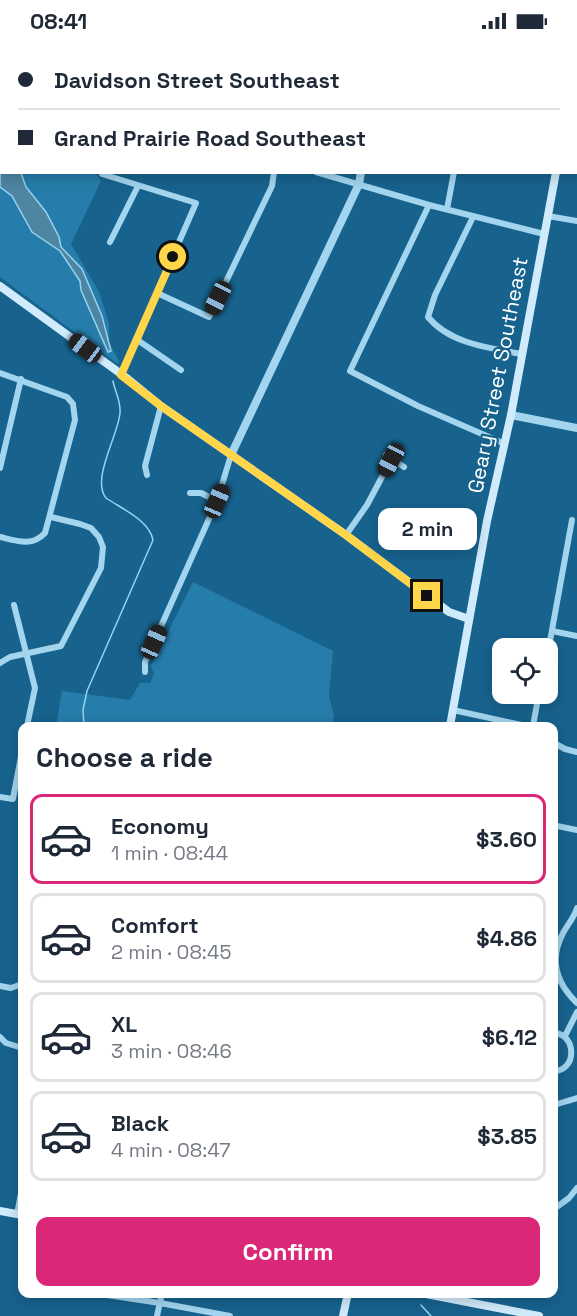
<!DOCTYPE html>
<html lang="en">
<head>
<meta charset="utf-8">
<style>
  body { margin:0; font-family:"Space Grotesk",sans-serif; background:#f6f6f7; color:#1f2937; height:100vh; display:flex; flex-direction:column; font-size:22px; white-space:nowrap }
  * { box-sizing:border-box; margin:0 }
  p { font-size:20px; color:#747a83 }
  .icon { flex:none; width:33px; height:33px; fill:none; stroke:currentColor; stroke-width:2; stroke-linecap:round; stroke-linejoin:round }
  .map { position:relative; flex:1; overflow:hidden }
  .side { position:absolute; left:18px; top:680px; width:540px; height:576px; display:flex; flex-direction:column; background:#fff; border-radius:12px; box-shadow:0 3px 15px #0003 }
  .side>* { flex:none }
  .guide { position:absolute; left:0px; top:0px; width:578px; height:132px; box-shadow:0 3px 15px #0003; display:grid; align-content:center; height:132px; padding:0 18px; background:#fff }
  .fabs { position:absolute; left:492px; top:596px; display:grid; gap:12px }
  .fabs a { display:grid; place-items:center; width:66px; height:66px; border-radius:12px; background:#fff; box-shadow:0 3px 15px #0003; font-size:30px }
  .end { position:absolute; width:27px; height:27px; margin:-14px; border:8px solid #ffd54a; background:#111; box-shadow:0 0 0 3px #111 }
  .from { border-radius:50% }
  .bubble { position:absolute; height:42px; border-radius:12px; background:#fff; box-shadow:0 3px 15px #0003; font-size:20px; font-weight:700; line-height:42px; text-align:center }
  .car { position:absolute; width:18px; height:36px; margin:-18px -9px; border-radius:8px; box-shadow:0 0 4px 2px #0007; background:linear-gradient(#222 24%,#8ab4d8 0 40%,#222 0 76%,#8ab4d8 0 86%,#222 0) }
  .guide b { display:flex; align-items:center; gap:21px; height:57px; font-size:22px }
  .guide b+b { border-top:2px solid #e0e1e3 }
  .guide i { width:15px; height:15px; background:#1f2937 }
  ul { padding:0; list-style:none }
  li { display:flex; align-items:center; gap:18px; height:90px; margin:0 12px 9px; padding:0 6px; border:3px solid #e0e1e3; border-radius:12px }
  li div { flex:1 }
  li b { display:block; font-size:22px }
  li em { font-style:normal; font-weight:700 }
  li.on { border-color:#db2777 }
  li>.icon { width:54px; height:54px; stroke-width:1.5 }
  h2 { padding:0 18px; font-size:27px; line-height:72px }
  .cta { display:flex; gap:12px; margin-top:auto; padding:12px 18px }
  .cta a { flex:1; height:69px; border-radius:12px; background:#db2777; color:#fff; font-size:24px; font-weight:700; line-height:69px; text-align:center }
  .status { display:flex; justify-content:space-between; align-items:center; height:42px; padding:0 30px; background:#fff; direction:ltr }
  .status svg { height:16px; fill:currentColor }
  .map>svg:first-child { display:block }
  .green { fill:#267dab }
  .water { fill:#4e85a2; stroke:#95d3f2; stroke-width:1.5 }
  .lines { fill:none; stroke-linecap:round; stroke-linejoin:round }
  .stream { stroke:#95d3f2; stroke-width:1.5 }
  .minor { stroke:#a3d5ef; stroke-width:6 }
  .tertiary { stroke:#a3d5ef; stroke-width:8 }
  .secondary { stroke:#d0ebfb; stroke-width:8 }
  .route { stroke:#ffd54a; stroke-width:8 }
  .labels { text-anchor:middle; stroke-width:4.5; stroke-linejoin:round; paint-order:stroke }
  .street-label { font-size:21px; fill:#fff; stroke:#17638e }
</style>
</head>
<body>
<div class="status"><b>08:41</b><svg viewBox="0 0 49 12"><path d="M0 12V9h3v3zM5 12V6h3v6zM10 12V3h3v9zM15 12V0h3v12zM26 1h20v11H26zM47 4h2v5h-2z"/></svg></div>
<div class="map">
<svg width="577" height="1274" viewBox="0 0 577 1274">
  <rect width="100%" height="100%" fill="#17638e"/>
  <g class="green">
    <polygon points="0,54 2,130 95,131 101,139 71,202 99,250 109,281 109,300 119,319 118,322 0,235"/>
    <polygon points="193,540 333,609 329,654 334,673 332,684 227,684 216,682 215,684 56,684 62,649 130,658 140,641 150,641 154,632 151,624"/>
  </g>
  <polygon class="water" points="0,112 2,130 21,131 26,145 46,170 59,195 61,205 82,227 102,274 111,309 108,310 81,248 80,239 60,209 32,190 12,154 0,145"/>
  <g class="lines">
    <g class="stream">
      <path d="M84,684l-1,-16 4,-19 66,-151c-4,-20 -31,-31 -47,-42 -15,-19 12,-62 14,-85 1,-12 -5,-21 -7,-32"/>
      <polyline points="421,1263 431,1274"/>
    </g>
    <g class="minor">
      <polyline points="52,0 60,2"/>
      <polyline points="135,2 136,0"/>
      <polyline points="222,2 223,0"/>
      <polyline points="300,2 301,0"/>
      <polyline points="478,2 478,0"/>
      <polyline points="101,130 102,132 196,161 121,333"/>
      <polyline points="316,130 429,163 544,192"/>
      <polyline points="429,163 350,329 418,364 505,402"/>
      <polyline points="447,167 454,130"/>
      <polyline points="548,174 577,179"/>
      <path d="M473,175l-38,78 -7,22c22,27 62,31 94,37"/>
      <polyline points="110,200 138,144"/>
      <polyline points="157,251 209,275 272,144 274,130"/>
      <polyline points="136,297 181,328"/>
      <path d="M0,331l67,24 6,7 2,16 -30,113c-13,14 -28,8 -45,4"/>
      <polyline points="386,413 404,425"/>
      <polyline points="0,426 21,337"/>
      <polyline points="147,433 145,424 161,364"/>
      <polyline points="190,451 201,451 217,459"/>
      <polyline points="346,493 367,463 391,418"/>
      <polyline points="14,563 35,646 27,684"/>
      <polyline points="552,589 577,594"/>
      <polyline points="548,610 572,478"/>
      <polyline points="0,621 10,615 61,604 101,526 103,505 99,495 91,486 80,482 51,475"/>
      <polyline points="145,630 145,620 217,459 231,413"/>
      <polyline points="453,668 526,684"/>
      <polyline points="533,684 539,651"/>
      <polyline points="554,701 565,707 577,710"/>
      <polyline points="0,755 13,757 22,709"/>
      <polyline points="557,784 577,788"/>
      <path d="M577,866c-3,10 -9,16 -14,25 -14,27 -7,50 14,70"/>
      <polyline points="0,944 11,946 22,942"/>
      <path d="M554,991c23,1 23,38 0,38"/>
      <polyline points="565,994 577,970"/>
      <polyline points="0,995 6,1001 22,1006"/>
      <polyline points="554,1063 577,1056"/>
      <polyline points="554,1167 569,1156 577,1146"/>
      <polyline points="17,1172 22,1146"/>
      <polyline points="94,1251 160,1261 230,1274"/>
      <polyline points="157,1274 162,1251"/>
    </g>
    <g class="tertiary">
      <polyline points="387,2 387,0"/>
      <polyline points="511,373 577,386"/>
      <polyline points="231,413 359,142 361,130"/>
    </g>
    <g class="secondary">
      <polyline points="576,24 577,19"/>
      <polyline points="0,244 128,337 161,364 346,493 449,570 469,577"/>
      <polyline points="450,684 487,479 511,373 556,130"/>
      <polyline points="0,1169 22,1173"/>
      <polyline points="421,1251 539,1274"/>
      <polyline points="343,1274 348,1251"/>
    </g>
  </g>
  <g class="lines">
    <polyline class="route" points="173,215 121,333 161,364 346,493 427,554"/>
  </g>
  <g class="labels">
    <g class="street-label">
      <text transform="translate(498 333) rotate(-79)" y="7">Geary Street Southeast</text>
    </g>
  </g>
</svg>
<div class="fabs">
<a><svg class="icon" aria-label="locate" viewBox="0 0 24 24"><circle cx="12" cy="12" r="6"/><path d="M12 2v4M12 18v4M2 12h4M18 12h4"/></svg></a>
</div>
<i class="end from" style="left:173px;top:215px"></i>
<i class="end" style="left:427px;top:554px"></i>
<div class="bubble" style="left:378px;top:466px;width:99px">2 min</div>
<i class="car" style="left:218px;top:256px;rotate:206deg"></i>
<i class="car" style="left:85px;top:306px;rotate:307deg"></i>
<i class="car" style="left:391px;top:418px;rotate:208deg"></i>
<i class="car" style="left:217px;top:459px;rotate:23deg"></i>
<i class="car" style="left:154px;top:600px;rotate:24deg"></i>
<div class="guide">
<b><i class="from"></i>Davidson Street Southeast</b>
<b><i></i>Grand Prairie Road Southeast</b>
</div>
<section class="side">
<h2>Choose a ride</h2>
<ul>
<li class="on"><svg class="icon" aria-label="car" viewBox="0 0 24 24"><path d="M5 17H2v-5l4-1 3-4h7l3 4 3 1v5h-3M9 17h6M6 11h13"/><circle cx="7" cy="17" r="2"/><circle cx="17" cy="17" r="2"/></svg><div><b>Economy</b><p>1 min · 08:44</p></div><em>$3.60</em></li>
<li><svg class="icon" aria-label="car" viewBox="0 0 24 24"><path d="M5 17H2v-5l4-1 3-4h7l3 4 3 1v5h-3M9 17h6M6 11h13"/><circle cx="7" cy="17" r="2"/><circle cx="17" cy="17" r="2"/></svg><div><b>Comfort</b><p>2 min · 08:45</p></div><em>$4.86</em></li>
<li><svg class="icon" aria-label="car" viewBox="0 0 24 24"><path d="M5 17H2v-5l4-1 3-4h7l3 4 3 1v5h-3M9 17h6M6 11h13"/><circle cx="7" cy="17" r="2"/><circle cx="17" cy="17" r="2"/></svg><div><b>XL</b><p>3 min · 08:46</p></div><em>$6.12</em></li>
<li><svg class="icon" aria-label="car" viewBox="0 0 24 24"><path d="M5 17H2v-5l4-1 3-4h7l3 4 3 1v5h-3M9 17h6M6 11h13"/><circle cx="7" cy="17" r="2"/><circle cx="17" cy="17" r="2"/></svg><div><b>Black</b><p>4 min · 08:47</p></div><em>$3.85</em></li>
</ul>
<div class="cta"><a>Confirm</a></div>
</section>
</div>
</body>
</html>
